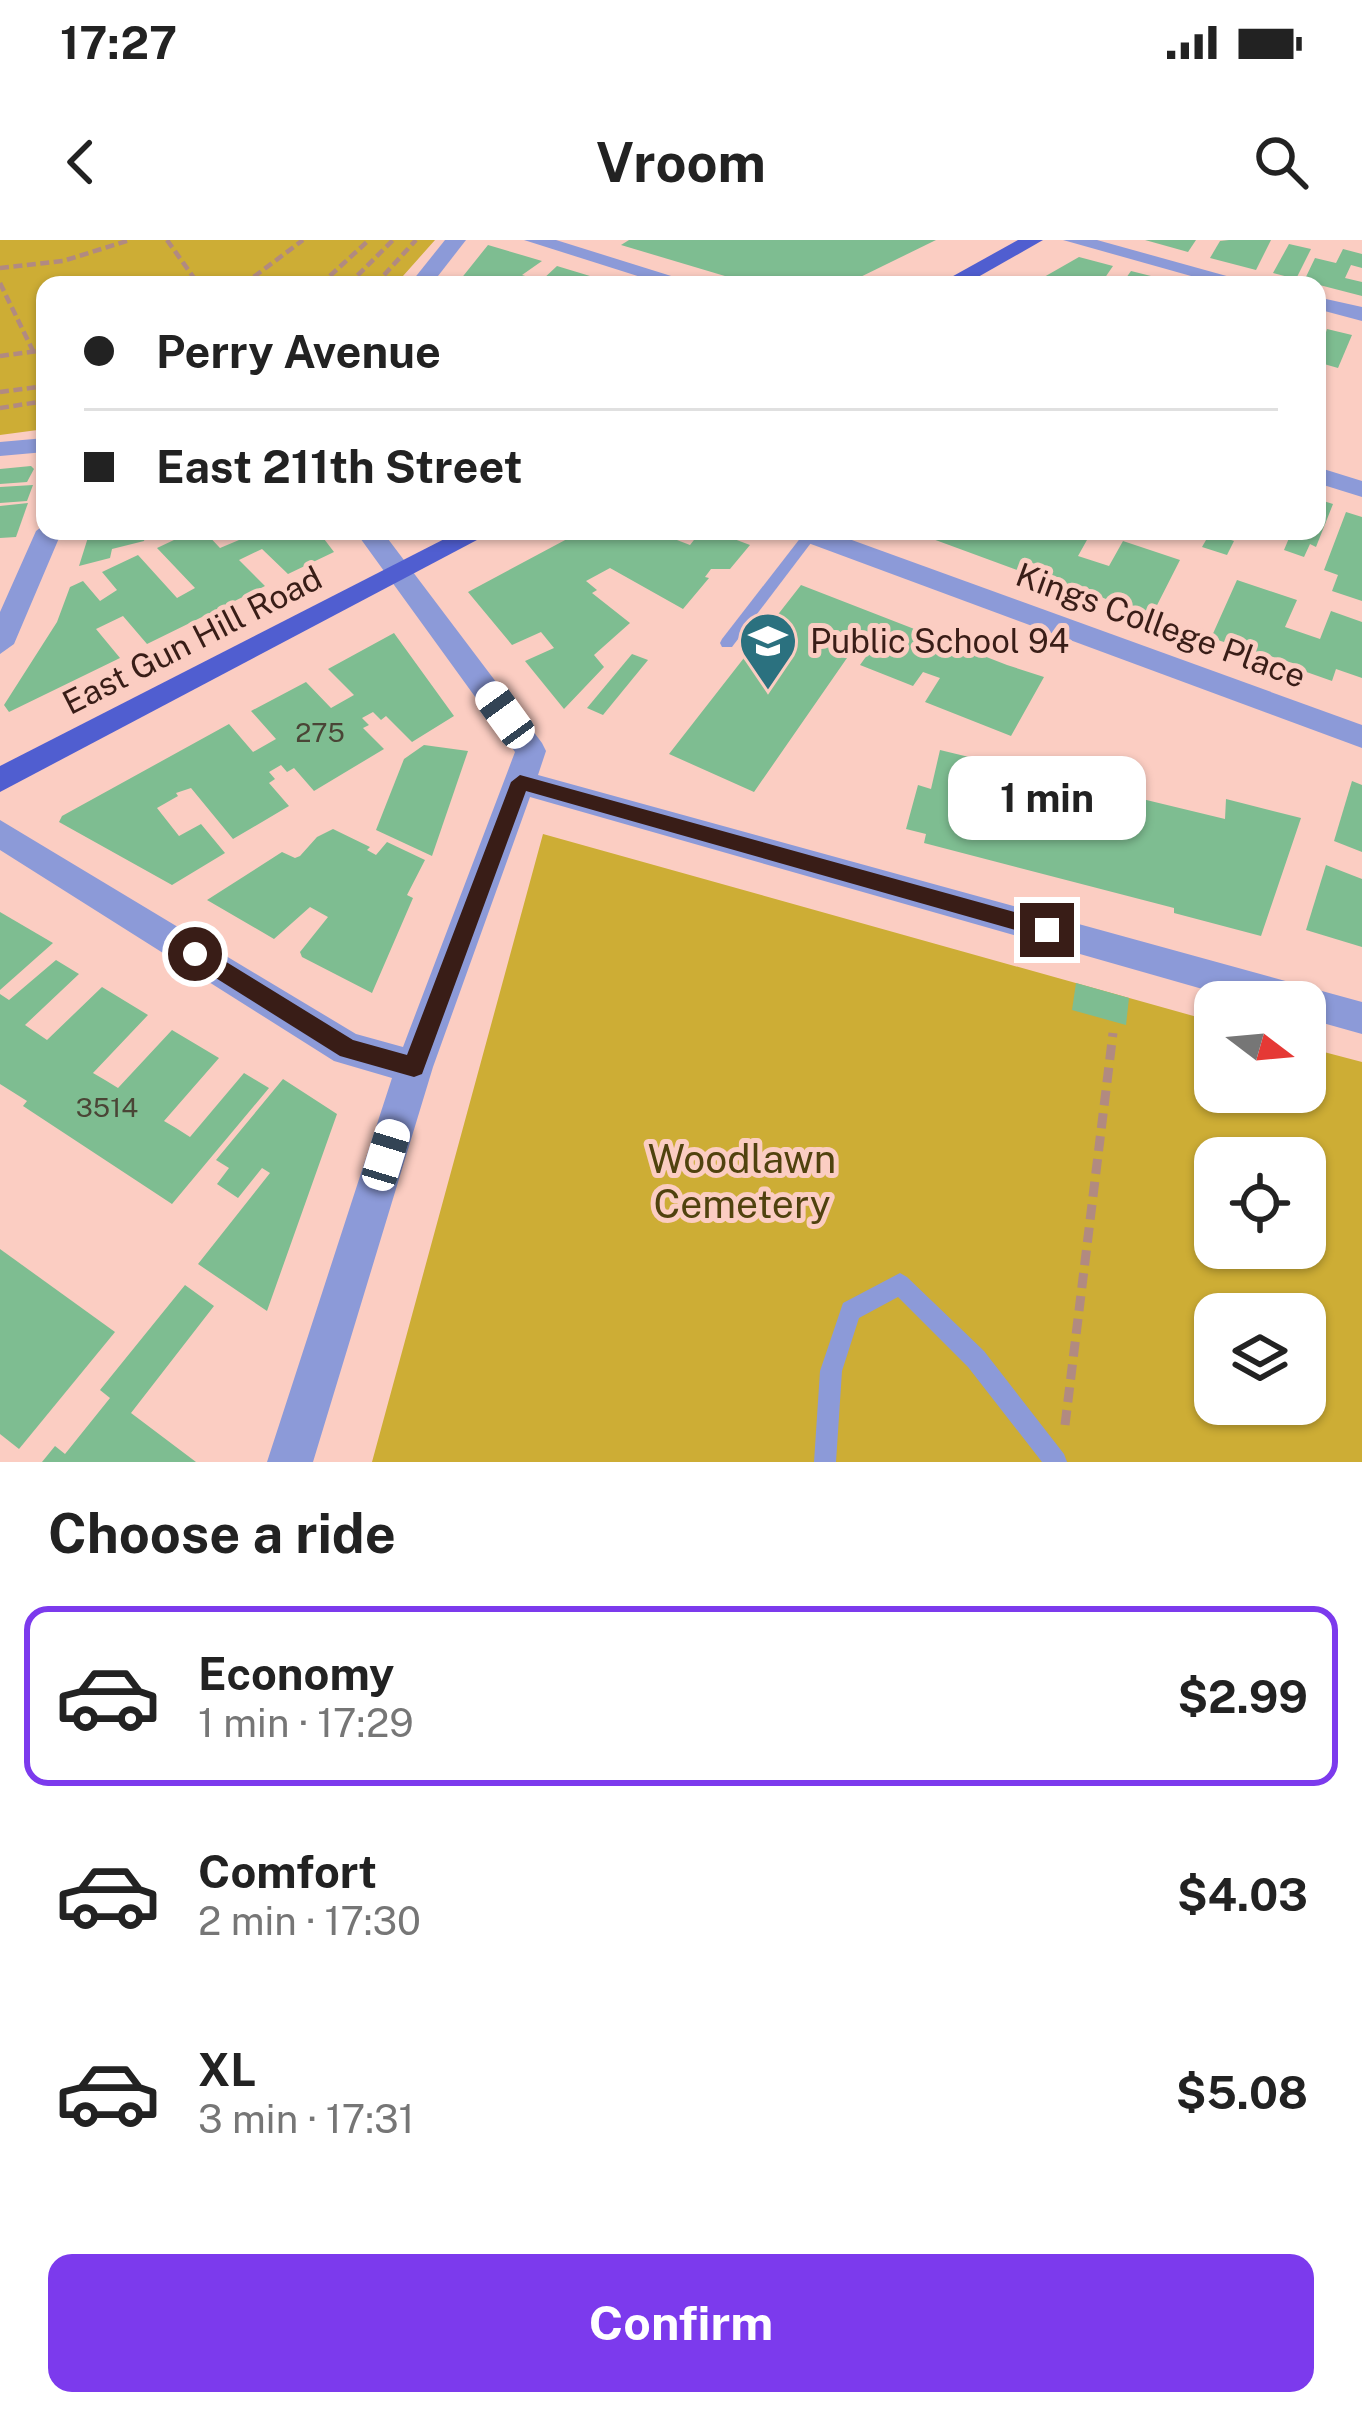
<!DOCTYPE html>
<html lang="en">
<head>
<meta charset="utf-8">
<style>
  body { margin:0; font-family:"Public Sans",sans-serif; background:#f2f2f2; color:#222; height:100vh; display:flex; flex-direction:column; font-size:45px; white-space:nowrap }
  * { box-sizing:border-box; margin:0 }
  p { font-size:39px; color:#767676 }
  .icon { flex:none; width:66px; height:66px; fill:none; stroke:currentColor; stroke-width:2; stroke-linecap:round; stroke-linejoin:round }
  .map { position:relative; height:1222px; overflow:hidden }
  .details { display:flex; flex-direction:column; background:#fff; flex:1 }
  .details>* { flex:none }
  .top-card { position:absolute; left:36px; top:36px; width:1290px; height:264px; border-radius:24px; box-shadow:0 3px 9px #0004; display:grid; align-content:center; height:264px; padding:0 48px; background:#fff }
  .needle { width:78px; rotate:106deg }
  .tools { position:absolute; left:1194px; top:741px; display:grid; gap:24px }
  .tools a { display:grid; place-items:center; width:132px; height:132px; border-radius:24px; background:#fff; box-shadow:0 3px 9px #0004; font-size:60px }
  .end { position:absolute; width:54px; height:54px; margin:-27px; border:15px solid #391d17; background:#fff; box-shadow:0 0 0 6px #fff }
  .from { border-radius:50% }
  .bubble { position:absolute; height:84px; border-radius:24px; background:#fff; box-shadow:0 3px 9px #0004; font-size:39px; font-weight:700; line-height:84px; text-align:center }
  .car { position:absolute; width:36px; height:72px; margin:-36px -18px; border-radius:15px; box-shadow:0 0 9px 3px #0007; background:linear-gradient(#fff 24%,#345 0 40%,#fff 0 76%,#345 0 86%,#fff 0) }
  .top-card b { display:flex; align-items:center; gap:42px; height:114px; font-size:45px }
  .top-card b+b { border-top:3px solid #e0e0e0 }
  .top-card i { width:30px; height:30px; background:#222 }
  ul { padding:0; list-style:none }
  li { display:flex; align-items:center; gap:36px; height:180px; margin:0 24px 18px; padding:0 24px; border:6px solid transparent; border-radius:24px }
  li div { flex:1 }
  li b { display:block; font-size:45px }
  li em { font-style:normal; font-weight:700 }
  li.selected { border-color:#7c3aed }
  li>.icon { width:108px; height:108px; stroke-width:1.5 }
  h2 { padding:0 48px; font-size:54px; line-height:144px }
  .primary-button { display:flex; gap:24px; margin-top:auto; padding:24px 48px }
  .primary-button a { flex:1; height:138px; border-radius:24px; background:#7c3aed; color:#fff; font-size:48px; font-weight:700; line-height:138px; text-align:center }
  .status { display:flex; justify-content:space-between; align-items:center; height:84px; padding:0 60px; background:#fff; direction:ltr }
  .status svg { height:33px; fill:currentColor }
  header { display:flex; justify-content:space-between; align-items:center; height:156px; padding:0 48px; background:#fff; font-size:54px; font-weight:700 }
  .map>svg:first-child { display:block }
  .green { fill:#cdad35; fill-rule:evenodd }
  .building { fill:#7ebd91 }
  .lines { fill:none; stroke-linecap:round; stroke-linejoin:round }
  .path-far1 { stroke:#b18a81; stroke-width:4.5; stroke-dasharray:9 4.5; stroke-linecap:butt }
  .path { stroke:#b18a81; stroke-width:9; stroke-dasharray:15 8; stroke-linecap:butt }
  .service { fill:#8c9ad8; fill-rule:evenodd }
  .minor { fill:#8c9ad8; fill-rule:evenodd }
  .primary { fill:#505ed0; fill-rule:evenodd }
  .route { fill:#391d17 }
  .labels { text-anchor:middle; stroke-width:10; stroke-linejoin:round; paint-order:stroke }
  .number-label { font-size:27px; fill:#4a4536 }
  .street-label { font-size:33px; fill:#391d17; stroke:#fbcdc2 }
  .poi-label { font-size:33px; fill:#391d17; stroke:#fbcdc2; text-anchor:start }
  .near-park-label { font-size:39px; fill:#50420e; stroke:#fbcdc2 }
</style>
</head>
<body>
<div class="status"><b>17:27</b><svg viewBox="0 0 49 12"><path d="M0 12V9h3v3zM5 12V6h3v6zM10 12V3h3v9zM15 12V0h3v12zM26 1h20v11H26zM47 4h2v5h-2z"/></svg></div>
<header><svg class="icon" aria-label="back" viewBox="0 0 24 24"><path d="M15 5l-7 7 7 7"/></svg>Vroom<svg class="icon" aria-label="search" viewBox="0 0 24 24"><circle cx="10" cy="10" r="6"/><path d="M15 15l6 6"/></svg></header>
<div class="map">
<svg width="1362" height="1222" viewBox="0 0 1362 1222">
  <rect width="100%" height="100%" fill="#fbcdc2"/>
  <g class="green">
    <polygon points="0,0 435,0 395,45 45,45 45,189 0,195"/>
    <path d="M543,594l672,188v70h90v-45l57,15v400h-990zM1215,918h90v90h-90zM1215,1074h90v90h-90z"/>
  </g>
  <g class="building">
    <polygon points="629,0 936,0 844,45 755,45 621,5"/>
    <polygon points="1145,0 1196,0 1188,12"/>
    <polygon points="1229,0 1271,0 1256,30 1210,18 1220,1"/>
    <polygon points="1289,4 1311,9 1296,39 1273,33"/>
    <polygon points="488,5 542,21 522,35 541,41 557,26 590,36 579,45 456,45"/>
    <polygon points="1343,9 1362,14 1362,28 1351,25 1345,38 1362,42 1362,56 1304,41 1315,18 1336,23"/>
    <polygon points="1079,17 1113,26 1100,45 1037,41"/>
    <polygon points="1131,31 1179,43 1179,45 1121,45"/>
    <polygon points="1327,89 1352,95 1338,128 1317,122"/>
    <polygon points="31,226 34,229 27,242 0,244 0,229"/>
    <polygon points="33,245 27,261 0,263 0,247"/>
    <polygon points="1317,259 1333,264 1316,307 1310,304 1304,317 1284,310 1292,291 1317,291"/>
    <polygon points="28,263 16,297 0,298 0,266"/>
    <polygon points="1346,272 1362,277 1362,361 1332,351 1338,335 1324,330"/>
    <polygon points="90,291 147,291 144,301 112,309 110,318 79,326"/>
    <polygon points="193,291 204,291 220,308 239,300 226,291 318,291 334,312 288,334 262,309 239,320 265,346 147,404 123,376 96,389 120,418 9,472 4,465 57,382 70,347 83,341 100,361 117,350 102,332 138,315 177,358 195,348 157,308"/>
    <polygon points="582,291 667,291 664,295 690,305 701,291 713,291 750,305 730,329 711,329 705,337 709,338 683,369 610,328 586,341 597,350 592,353 630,383 594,415 604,427 564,469 525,421 554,408 541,392 512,405 468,352"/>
    <polygon points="911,291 1092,291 1078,316 1109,326 1123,301 1180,320 1151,377 1071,345 1040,338 1046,328 1024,320 1017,330"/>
    <polygon points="1210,293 1234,301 1227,315 1202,307"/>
    <polygon points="1237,340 1297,360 1285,387 1320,399 1331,371 1362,382 1362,438 1336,429 1332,441 1298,429 1299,425 1211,398"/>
    <polygon points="801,345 1007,425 1044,437 1011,496 925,462 940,438 923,432 913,446 860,425 870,411 856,405 754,552 669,514"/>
    <polygon points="394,393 454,476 412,502 386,476 381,480 373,472 362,478 369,485 363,488 384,509 314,551 294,528 287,532 281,525 269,532 275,539 269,543 289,566 233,599 191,548 176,553 178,556 157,568 179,596 201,584 225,613 172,645 59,582 62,576 229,484 253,512 276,499 251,471 306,442 331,468 354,455 328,429"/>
    <polygon points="632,414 648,420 603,475 587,468"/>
    <polygon points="424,505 468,511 432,616 376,590 404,519"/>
    <polygon points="940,510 1225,579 1226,559 1301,578 1261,696 1174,673 1174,668 924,603 926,594 906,589 918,545 931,549"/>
    <polygon points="1352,541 1362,545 1362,612 1334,601"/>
    <polygon points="333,589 370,607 367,610 376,615 387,602 425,620 407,655 413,658 372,753 302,717 300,712 328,677 310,667 274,699 207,660 282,612 295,618 300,616 317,597"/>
    <polygon points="1326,625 1362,639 1362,707 1306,690"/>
    <polygon points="0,672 53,703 0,750"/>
    <polygon points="56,720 79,734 25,785 47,800 102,747 148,775 93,833 105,840 118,848 172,790 219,818 164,881 176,888 190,897 244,833 269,848 172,964 23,866 27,861 0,844 0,754 9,760"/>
    <polygon points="1076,743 1129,758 1126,785 1072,770"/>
    <polygon points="283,839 337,874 267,1071 198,1024 270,933 262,928 238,958 217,944 229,928 216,920"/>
    <polygon points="0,1009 115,1092 19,1209 0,1194"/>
    <polygon points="185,1045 214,1066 131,1173 196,1222 42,1222 55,1206 65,1214 110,1158 100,1150"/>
  </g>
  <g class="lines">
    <g class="path-far1">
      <polyline points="167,0 199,45"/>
      <polyline points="0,28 63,21 130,0"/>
      <polyline points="0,43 34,113 45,116"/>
      <polyline points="243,45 303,0"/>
      <polyline points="320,45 369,0"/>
      <polyline points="348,45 393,0"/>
      <polyline points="375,45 416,0"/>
      <polyline points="0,116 45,110"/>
      <polyline points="0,152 45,146"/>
      <polyline points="0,168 45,161"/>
    </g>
    <polyline class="path" points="1065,1185 1113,793"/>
    <g class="service">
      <polygon points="805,292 811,291 817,295 732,407 722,407 720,403 722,399"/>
      <polygon points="900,1033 907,1037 984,1111 1064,1214 1067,1222 1042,1222 968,1127 898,1057 859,1078 842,1131 836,1222 814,1222 820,1131 843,1063"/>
    </g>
    <g class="minor">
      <polygon points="445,0 466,0 431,45 409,45"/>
      <polygon points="524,0 556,0 700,45 666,45"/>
      <polygon points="1063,0 1097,0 1259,45 1223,45"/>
      <polygon points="1317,57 1362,67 1362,81 1317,69"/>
      <polygon points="45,198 45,212 0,216 0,202"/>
      <polygon points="1317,227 1362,241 1362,257 1317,243"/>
      <polygon points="45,284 45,291 62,291 14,404 0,414 0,372 36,291"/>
      <polygon points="355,291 382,291 542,503 546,511 538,535 1362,762 1362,794 1305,778 1305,762 1248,762 530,557 433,827 313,1222 267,1222 392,838 334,821 0,610 0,580 356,794 403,807 515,512"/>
      <polygon points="788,291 827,291 1362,485 1362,508 792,297"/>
    </g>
    <g class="primary">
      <polygon points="1018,0 1043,0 964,45 937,45"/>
      <polygon points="460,291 494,291 0,552 0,526"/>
    </g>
  </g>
  <polygon class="route" points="520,535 1047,681 1058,690 1047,699 526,551 422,834 414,837 340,816 187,720 187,707 202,707 353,800 407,815 511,542"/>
  <defs>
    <symbol id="school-pin" viewBox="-11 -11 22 30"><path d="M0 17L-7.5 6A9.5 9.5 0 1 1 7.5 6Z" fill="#2b717f" stroke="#fbcdc2"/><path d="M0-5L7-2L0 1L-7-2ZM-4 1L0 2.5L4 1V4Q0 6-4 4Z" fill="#fff"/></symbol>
  </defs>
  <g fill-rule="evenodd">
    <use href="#school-pin" x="735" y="368" width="66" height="90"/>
  </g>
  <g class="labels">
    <g class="number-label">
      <text x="320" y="502">275</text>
      <text x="107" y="877">3514</text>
    </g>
    <g class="street-label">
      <text transform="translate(1161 385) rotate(20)" y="12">Kings College Place</text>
      <text transform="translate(192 400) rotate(-27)" y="12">East Gun Hill Road</text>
    </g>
    <g class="poi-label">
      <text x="810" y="413">Public School 94</text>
    </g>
    <g class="near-park-label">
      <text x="742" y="933">Woodlawn<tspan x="742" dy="45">Cemetery</tspan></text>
    </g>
  </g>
</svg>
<div class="tools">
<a><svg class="needle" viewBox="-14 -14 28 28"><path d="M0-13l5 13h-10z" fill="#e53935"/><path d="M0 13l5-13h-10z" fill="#767676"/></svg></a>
<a><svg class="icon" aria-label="locate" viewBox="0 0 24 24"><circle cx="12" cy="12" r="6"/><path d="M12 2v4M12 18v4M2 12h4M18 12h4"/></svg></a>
<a><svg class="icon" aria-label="layers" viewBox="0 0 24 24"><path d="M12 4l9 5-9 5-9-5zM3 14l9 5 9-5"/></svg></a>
</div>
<i class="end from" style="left:195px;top:714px"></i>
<i class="end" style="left:1047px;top:690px"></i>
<div class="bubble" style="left:948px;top:516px;width:198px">1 min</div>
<i class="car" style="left:505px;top:475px;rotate:324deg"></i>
<i class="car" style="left:386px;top:915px;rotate:17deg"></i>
<div class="top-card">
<b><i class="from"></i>Perry Avenue</b>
<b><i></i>East 211th Street</b>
</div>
</div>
<section class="details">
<h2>Choose a ride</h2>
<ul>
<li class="selected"><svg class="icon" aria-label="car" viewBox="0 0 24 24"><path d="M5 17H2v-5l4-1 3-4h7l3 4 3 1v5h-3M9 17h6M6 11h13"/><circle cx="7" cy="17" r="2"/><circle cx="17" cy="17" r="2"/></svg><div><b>Economy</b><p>1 min · 17:29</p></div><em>$2.99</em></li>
<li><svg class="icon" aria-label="car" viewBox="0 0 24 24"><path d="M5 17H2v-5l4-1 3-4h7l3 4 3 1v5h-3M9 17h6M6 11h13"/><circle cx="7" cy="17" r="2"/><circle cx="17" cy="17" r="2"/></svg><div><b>Comfort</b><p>2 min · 17:30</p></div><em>$4.03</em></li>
<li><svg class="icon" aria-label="car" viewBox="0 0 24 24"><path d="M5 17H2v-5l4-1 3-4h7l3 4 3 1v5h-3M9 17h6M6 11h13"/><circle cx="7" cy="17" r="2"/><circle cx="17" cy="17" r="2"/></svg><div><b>XL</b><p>3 min · 17:31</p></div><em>$5.08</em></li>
</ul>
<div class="primary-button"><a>Confirm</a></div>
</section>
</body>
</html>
